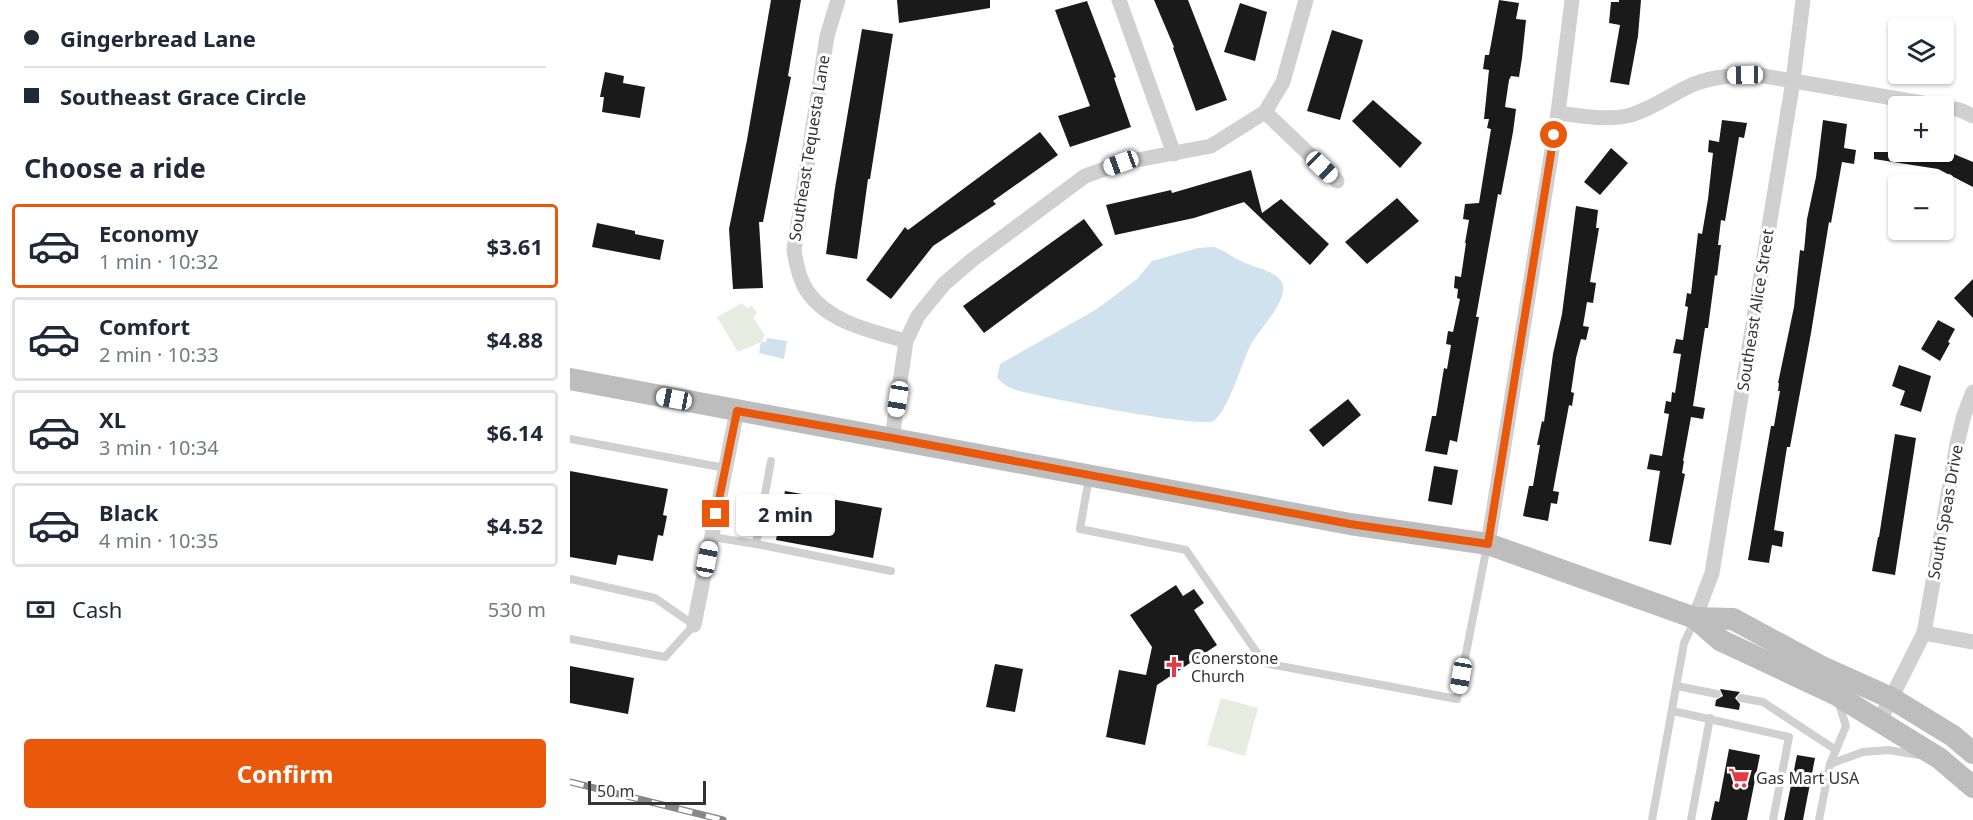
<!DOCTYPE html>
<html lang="en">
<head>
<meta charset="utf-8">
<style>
  body { margin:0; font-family:"Noto Sans",sans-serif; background:#f2f2f3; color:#1f2937; height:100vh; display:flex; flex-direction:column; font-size:22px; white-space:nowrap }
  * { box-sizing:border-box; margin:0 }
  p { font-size:20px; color:#747a83 }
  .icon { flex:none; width:33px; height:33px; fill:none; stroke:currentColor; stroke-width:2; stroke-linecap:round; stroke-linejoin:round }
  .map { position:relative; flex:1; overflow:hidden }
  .panel { display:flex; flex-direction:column; background:#fff; width:570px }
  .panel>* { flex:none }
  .top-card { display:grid; align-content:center; height:132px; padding:0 24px; background:#fff }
  .controls { position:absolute; left:1318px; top:18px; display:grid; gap:12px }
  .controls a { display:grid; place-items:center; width:66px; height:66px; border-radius:6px; background:#fff; box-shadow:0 2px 4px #0004; font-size:30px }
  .scale { position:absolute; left:18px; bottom:15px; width:118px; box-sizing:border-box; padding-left:6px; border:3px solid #333; border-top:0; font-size:16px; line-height:21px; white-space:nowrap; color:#333; -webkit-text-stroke:4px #fff; paint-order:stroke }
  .end { position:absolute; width:27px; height:27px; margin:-14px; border:8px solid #ea580c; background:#fff; box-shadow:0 0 0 3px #fff }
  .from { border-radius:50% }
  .bubble { position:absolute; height:42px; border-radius:6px; background:#fff; box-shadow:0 2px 4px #0004; font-size:20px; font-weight:700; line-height:42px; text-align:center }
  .car { position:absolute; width:18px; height:36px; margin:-18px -9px; border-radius:8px; box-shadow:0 0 4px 2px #0007; background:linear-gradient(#fff 24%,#345 0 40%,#fff 0 76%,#345 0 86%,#fff 0) }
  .top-card b { display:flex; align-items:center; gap:21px; height:57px; font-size:22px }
  .top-card b+b { border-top:2px solid #e0e1e3 }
  .top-card i { width:15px; height:15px; background:#1f2937 }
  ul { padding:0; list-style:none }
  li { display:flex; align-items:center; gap:18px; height:84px; margin:0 12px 9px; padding:0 12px; border:3px solid #e0e1e3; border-radius:6px }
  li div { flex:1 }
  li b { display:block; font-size:22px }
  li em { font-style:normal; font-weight:700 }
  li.selected { border-color:#ea580c }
  li>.icon { width:54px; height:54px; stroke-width:1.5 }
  h2 { padding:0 24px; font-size:27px; line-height:72px }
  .pay { display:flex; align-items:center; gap:15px; height:66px; padding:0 24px; font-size:22px }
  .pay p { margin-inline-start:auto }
  .button { display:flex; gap:12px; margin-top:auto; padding:12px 24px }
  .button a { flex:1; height:69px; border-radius:6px; background:#ea580c; color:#fff; font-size:24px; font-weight:700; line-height:69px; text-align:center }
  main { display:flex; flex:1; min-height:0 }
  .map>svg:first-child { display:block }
  .green { fill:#e6ecdf }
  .water { fill:#cfe2ee }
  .building { fill:#1a1a1a }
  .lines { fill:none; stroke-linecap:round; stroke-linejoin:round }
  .service { stroke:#d0d0d0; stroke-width:8 }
  .minor { stroke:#d0d0d0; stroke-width:15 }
  .secondary { stroke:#bdbdbd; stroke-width:22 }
  .rail-casing { stroke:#888; stroke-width:7 }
  .rail { stroke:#fff; stroke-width:4.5; stroke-dasharray:14; stroke-linecap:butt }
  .route { stroke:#ea580c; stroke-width:8 }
  .labels { text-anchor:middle; stroke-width:6; stroke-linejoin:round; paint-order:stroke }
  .street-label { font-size:16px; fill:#333; stroke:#fff }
  .poi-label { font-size:16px; fill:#333; stroke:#fff; text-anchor:start }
</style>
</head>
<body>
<main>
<section class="panel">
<div class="top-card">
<b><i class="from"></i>Gingerbread Lane</b>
<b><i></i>Southeast Grace Circle</b>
</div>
<h2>Choose a ride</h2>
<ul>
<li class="selected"><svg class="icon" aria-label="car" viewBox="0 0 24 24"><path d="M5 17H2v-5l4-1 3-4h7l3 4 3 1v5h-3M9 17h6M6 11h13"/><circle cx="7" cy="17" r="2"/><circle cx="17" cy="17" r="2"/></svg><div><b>Economy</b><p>1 min · 10:32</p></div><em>$3.61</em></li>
<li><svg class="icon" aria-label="car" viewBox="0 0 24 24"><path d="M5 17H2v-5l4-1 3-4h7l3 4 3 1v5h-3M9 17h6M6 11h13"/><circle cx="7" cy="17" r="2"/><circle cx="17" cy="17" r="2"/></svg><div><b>Comfort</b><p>2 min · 10:33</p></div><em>$4.88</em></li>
<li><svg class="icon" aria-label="car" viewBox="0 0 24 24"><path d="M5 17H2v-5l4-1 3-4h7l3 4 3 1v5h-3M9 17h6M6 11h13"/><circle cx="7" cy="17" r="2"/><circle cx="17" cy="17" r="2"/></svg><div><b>XL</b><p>3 min · 10:34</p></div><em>$6.14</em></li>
<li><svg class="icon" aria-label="car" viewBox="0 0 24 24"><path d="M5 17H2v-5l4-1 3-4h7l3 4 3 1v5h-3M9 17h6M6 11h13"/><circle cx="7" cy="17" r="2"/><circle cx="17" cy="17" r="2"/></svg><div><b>Black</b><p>4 min · 10:35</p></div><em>$4.52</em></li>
</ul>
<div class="pay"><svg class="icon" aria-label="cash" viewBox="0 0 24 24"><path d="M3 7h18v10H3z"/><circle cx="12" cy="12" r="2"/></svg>Cash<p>530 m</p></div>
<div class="button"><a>Confirm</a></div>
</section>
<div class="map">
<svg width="1403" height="820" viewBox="0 0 1403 820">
  <rect width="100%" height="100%" fill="#fff"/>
  <g class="green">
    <polygon points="172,303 177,308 182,306 187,313 183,317 195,336 191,342 168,352 147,317"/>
    <polygon points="651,698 688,708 675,756 637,745"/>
  </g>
  <g class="water">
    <path d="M643,247c12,3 17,9 28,14 12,7 37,9 42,24 4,17 -25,46 -32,59 -8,16 -24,70 -38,77 -15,7 -173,-24 -197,-31 -7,-2 -14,-7 -19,-12l3,-14 97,-55 40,-30 15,-18 46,-13z"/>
    <polygon points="197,338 217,341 214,359 189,353 191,342 196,342"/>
  </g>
  <g class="building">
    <polygon points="201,0 231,0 218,76 221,77 193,222 189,222 193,288 163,289 159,229 177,140"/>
    <polygon points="327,0 420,0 420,8 329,23"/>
    <polygon points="584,0 618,0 657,100 626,111 603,48 604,47"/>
    <polygon points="929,0 949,3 946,19 956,20 952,58 949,77 941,76 939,80 935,107 946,109 943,132 931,195 928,194 906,317 909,317 887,442 880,440 877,455 855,451 862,416 866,416 874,368 877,369 881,345 876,344 878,331 883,332 890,299 887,298 888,289 884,288 885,276 891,277 896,243 895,243 899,220 893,219 895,204 909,203 921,129 917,128 919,119 914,119 919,70 913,69 915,55 919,55"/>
    <polygon points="1049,0 1071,0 1068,36 1059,85 1040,82 1050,25 1039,23 1041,2 1049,2"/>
    <polygon points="517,1 546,77 544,78 561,127 500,147 488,116 520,106 485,10"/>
    <polygon points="670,3 697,12 685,61 654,52"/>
    <polygon points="292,29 323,34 300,179 298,179 287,259 256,254 265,188"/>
    <polygon points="762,30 793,40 770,120 737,111"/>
    <polygon points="35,72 54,76 53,83 75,87 70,118 32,112 34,97 30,97"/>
    <polygon points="803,100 852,143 830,168 782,121"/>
    <polygon points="1152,120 1177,123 1174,138 1169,137 1155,221 1151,220 1148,245 1151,245 1147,276 1145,275 1138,328 1135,328 1123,406 1135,408 1133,419 1121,417 1113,461 1114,461 1112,473 1115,474 1101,545 1079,541 1090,471 1077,469 1080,454 1092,456 1099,414 1094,413 1096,401 1101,402 1102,392 1105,393 1111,354 1103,353 1106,339 1113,340 1118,307 1115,306 1117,293 1121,294 1128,233 1132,234 1138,199 1143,153 1138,152 1139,140 1149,142"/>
    <polygon points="1253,120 1277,124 1274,148 1286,150 1284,164 1272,162 1261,223 1259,222 1241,333 1220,447 1217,447 1208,504 1204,530 1214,532 1212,547 1202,545 1199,563 1178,560 1201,426 1204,426 1210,391 1208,391 1209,383 1208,383 1224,307 1230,250 1234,251 1237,219 1246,177"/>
    <polygon points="470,132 488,155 423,201 426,204 363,246 321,299 296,280 335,227 338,230"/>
    <polygon points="1041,148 1058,163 1030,195 1014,182"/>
    <polygon points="1304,152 1379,152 1403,162 1403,187 1368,169 1304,159"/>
    <polygon points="681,170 692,213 711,199 759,244 740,265 674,202 624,218 545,235 536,205 601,190 602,193"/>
    <polygon points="827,198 849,221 797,264 775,242"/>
    <polygon points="1006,206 1028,210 1026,228 1029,228 1020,282 1026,283 1023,303 1017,302 1013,326 1019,327 1016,340 1011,339 1006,358 1001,392 1004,393 1002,406 999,405 983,491 989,492 987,504 981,503 978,521 953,516 959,486 963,486 970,445 967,445 972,421 974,422 983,354 992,314"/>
    <polygon points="514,219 533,245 414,333 393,306"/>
    <polygon points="27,223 65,231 65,234 94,240 90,260 22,247"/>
    <polygon points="1403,279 1403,318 1384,298"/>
    <polygon points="1368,320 1385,329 1378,342 1380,343 1370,361 1351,349"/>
    <polygon points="1329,365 1361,376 1351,412 1330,405 1335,391 1322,386"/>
    <polygon points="778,399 791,415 753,447 739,430"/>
    <polygon points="1325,434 1346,438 1325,575 1302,571 1308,537 1309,537"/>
    <polygon points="864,466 888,470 882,505 858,501"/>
    <polygon points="0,471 98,489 93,515 97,516 93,536 88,535 83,561 48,555 46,565 0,557"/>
    <polygon points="215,491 312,508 303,558 206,540"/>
    <polygon points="606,585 613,596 624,589 634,603 624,610 647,645 587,685 575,745 536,737 549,670 576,675 582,647 560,615"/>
    <polygon points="425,664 453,669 445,712 416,707"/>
    <polygon points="0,666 64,678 58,714 0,703"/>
    <polygon points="1150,689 1170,692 1165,698 1170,704 1169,710 1145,706 1146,700 1153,696"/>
    <polygon points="1159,749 1190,755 1177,820 1141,820 1145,801 1149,802"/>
    <polygon points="1227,755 1245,758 1233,820 1214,820"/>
  </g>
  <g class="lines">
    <g class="service">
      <polyline points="0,439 155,468"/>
      <polyline points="519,477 510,529 616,550 694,663 887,699 917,546"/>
      <polyline points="142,537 186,544 201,461"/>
      <polyline points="186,544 321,571"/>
      <polyline points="0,579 85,598 124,625 95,657 0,639"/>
      <polyline points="1107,686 1147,694"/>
      <polyline points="1171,698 1193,702 1266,750 1260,764 1249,820"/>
      <polyline points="1103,711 1219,737 1203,820"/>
      <polyline points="1266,750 1276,726 1269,704"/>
      <polyline points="1260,764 1293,752 1318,750 1349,755"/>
      <polyline points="1082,820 1114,643 1125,620"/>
      <polyline points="1121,820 1140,718"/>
    </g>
    <g class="minor">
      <path d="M268,0l-11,36 -33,214c2,14 5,29 13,41 22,32 65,40 99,50"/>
      <polyline points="549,0 604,154"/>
      <polyline points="1374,107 1390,110 1403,116"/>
      <polyline points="695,112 767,181"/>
      <path d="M988,113c24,3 49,8 73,2 23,-7 42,-22 63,-31 21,-8 42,-9 64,-9l182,31"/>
      <polyline points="322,438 336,341 348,316 374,284 402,260 515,176 551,163 641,146 695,112 713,82 736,0"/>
      <polyline points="918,544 988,113 1002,0"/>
      <polyline points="1125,618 1142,573 1223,81 1233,0"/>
      <polyline points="124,625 167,411"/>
      <polyline points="1354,633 1403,642"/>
      <polyline points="1309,722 1354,633 1387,444 1394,415 1403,392"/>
    </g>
    <g class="secondary">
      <polyline points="0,379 780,524 918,544 1125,618 1163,619 1250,666 1321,698 1383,736 1403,753"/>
      <polyline points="1125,618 1150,640 1265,694 1369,758 1403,787"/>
    </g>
    <defs>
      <polyline id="rail" points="0,782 153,820"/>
    </defs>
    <use href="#rail" class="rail-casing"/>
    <use href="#rail" class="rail"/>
  </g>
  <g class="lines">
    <polyline class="route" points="146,514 167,411 322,438 780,524 918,544 984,135"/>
  </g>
  <defs>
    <symbol id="church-bare" viewBox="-9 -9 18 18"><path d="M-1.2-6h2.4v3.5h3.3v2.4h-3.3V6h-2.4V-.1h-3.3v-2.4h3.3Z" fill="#e63946" stroke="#fff" stroke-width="2.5" paint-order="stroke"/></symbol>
    <symbol id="supermarket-bare" viewBox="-9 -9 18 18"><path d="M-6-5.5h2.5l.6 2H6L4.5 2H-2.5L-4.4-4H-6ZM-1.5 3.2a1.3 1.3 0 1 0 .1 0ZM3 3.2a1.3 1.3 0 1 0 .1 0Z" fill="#e63946" stroke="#fff" stroke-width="2.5" paint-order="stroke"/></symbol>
  </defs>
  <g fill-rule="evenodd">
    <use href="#church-bare" x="589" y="652" width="30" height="30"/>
    <use href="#supermarket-bare" x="1154" y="763" width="30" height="30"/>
  </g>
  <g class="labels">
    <g class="street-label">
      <text transform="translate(239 148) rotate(-81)" y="6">Southeast Tequesta Lane</text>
      <text transform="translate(1185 310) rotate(-81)" y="6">Southeast Alice Street</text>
      <text transform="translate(1375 512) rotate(-80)" y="6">South Speas Drive</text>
    </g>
    <g class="poi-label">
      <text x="621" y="664">Conerstone<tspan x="621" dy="18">Church</tspan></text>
      <text x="1186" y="784">Gas Mart USA</text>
    </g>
  </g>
</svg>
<div class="controls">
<a><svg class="icon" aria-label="layers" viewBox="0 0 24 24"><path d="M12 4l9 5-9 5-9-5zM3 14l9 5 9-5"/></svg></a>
<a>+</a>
<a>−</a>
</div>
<div class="scale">50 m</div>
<i class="end from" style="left:984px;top:135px"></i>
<i class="end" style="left:146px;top:514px"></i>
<div class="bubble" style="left:166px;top:494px;width:99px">2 min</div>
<i class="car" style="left:1175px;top:75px;rotate:269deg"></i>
<i class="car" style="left:551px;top:163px;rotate:250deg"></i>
<i class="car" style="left:752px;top:167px;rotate:134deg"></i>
<i class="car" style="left:104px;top:399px;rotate:281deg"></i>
<i class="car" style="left:328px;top:399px;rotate:189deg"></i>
<i class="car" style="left:137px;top:559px;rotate:11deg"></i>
<i class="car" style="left:891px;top:676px;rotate:190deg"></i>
</div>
</main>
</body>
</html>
